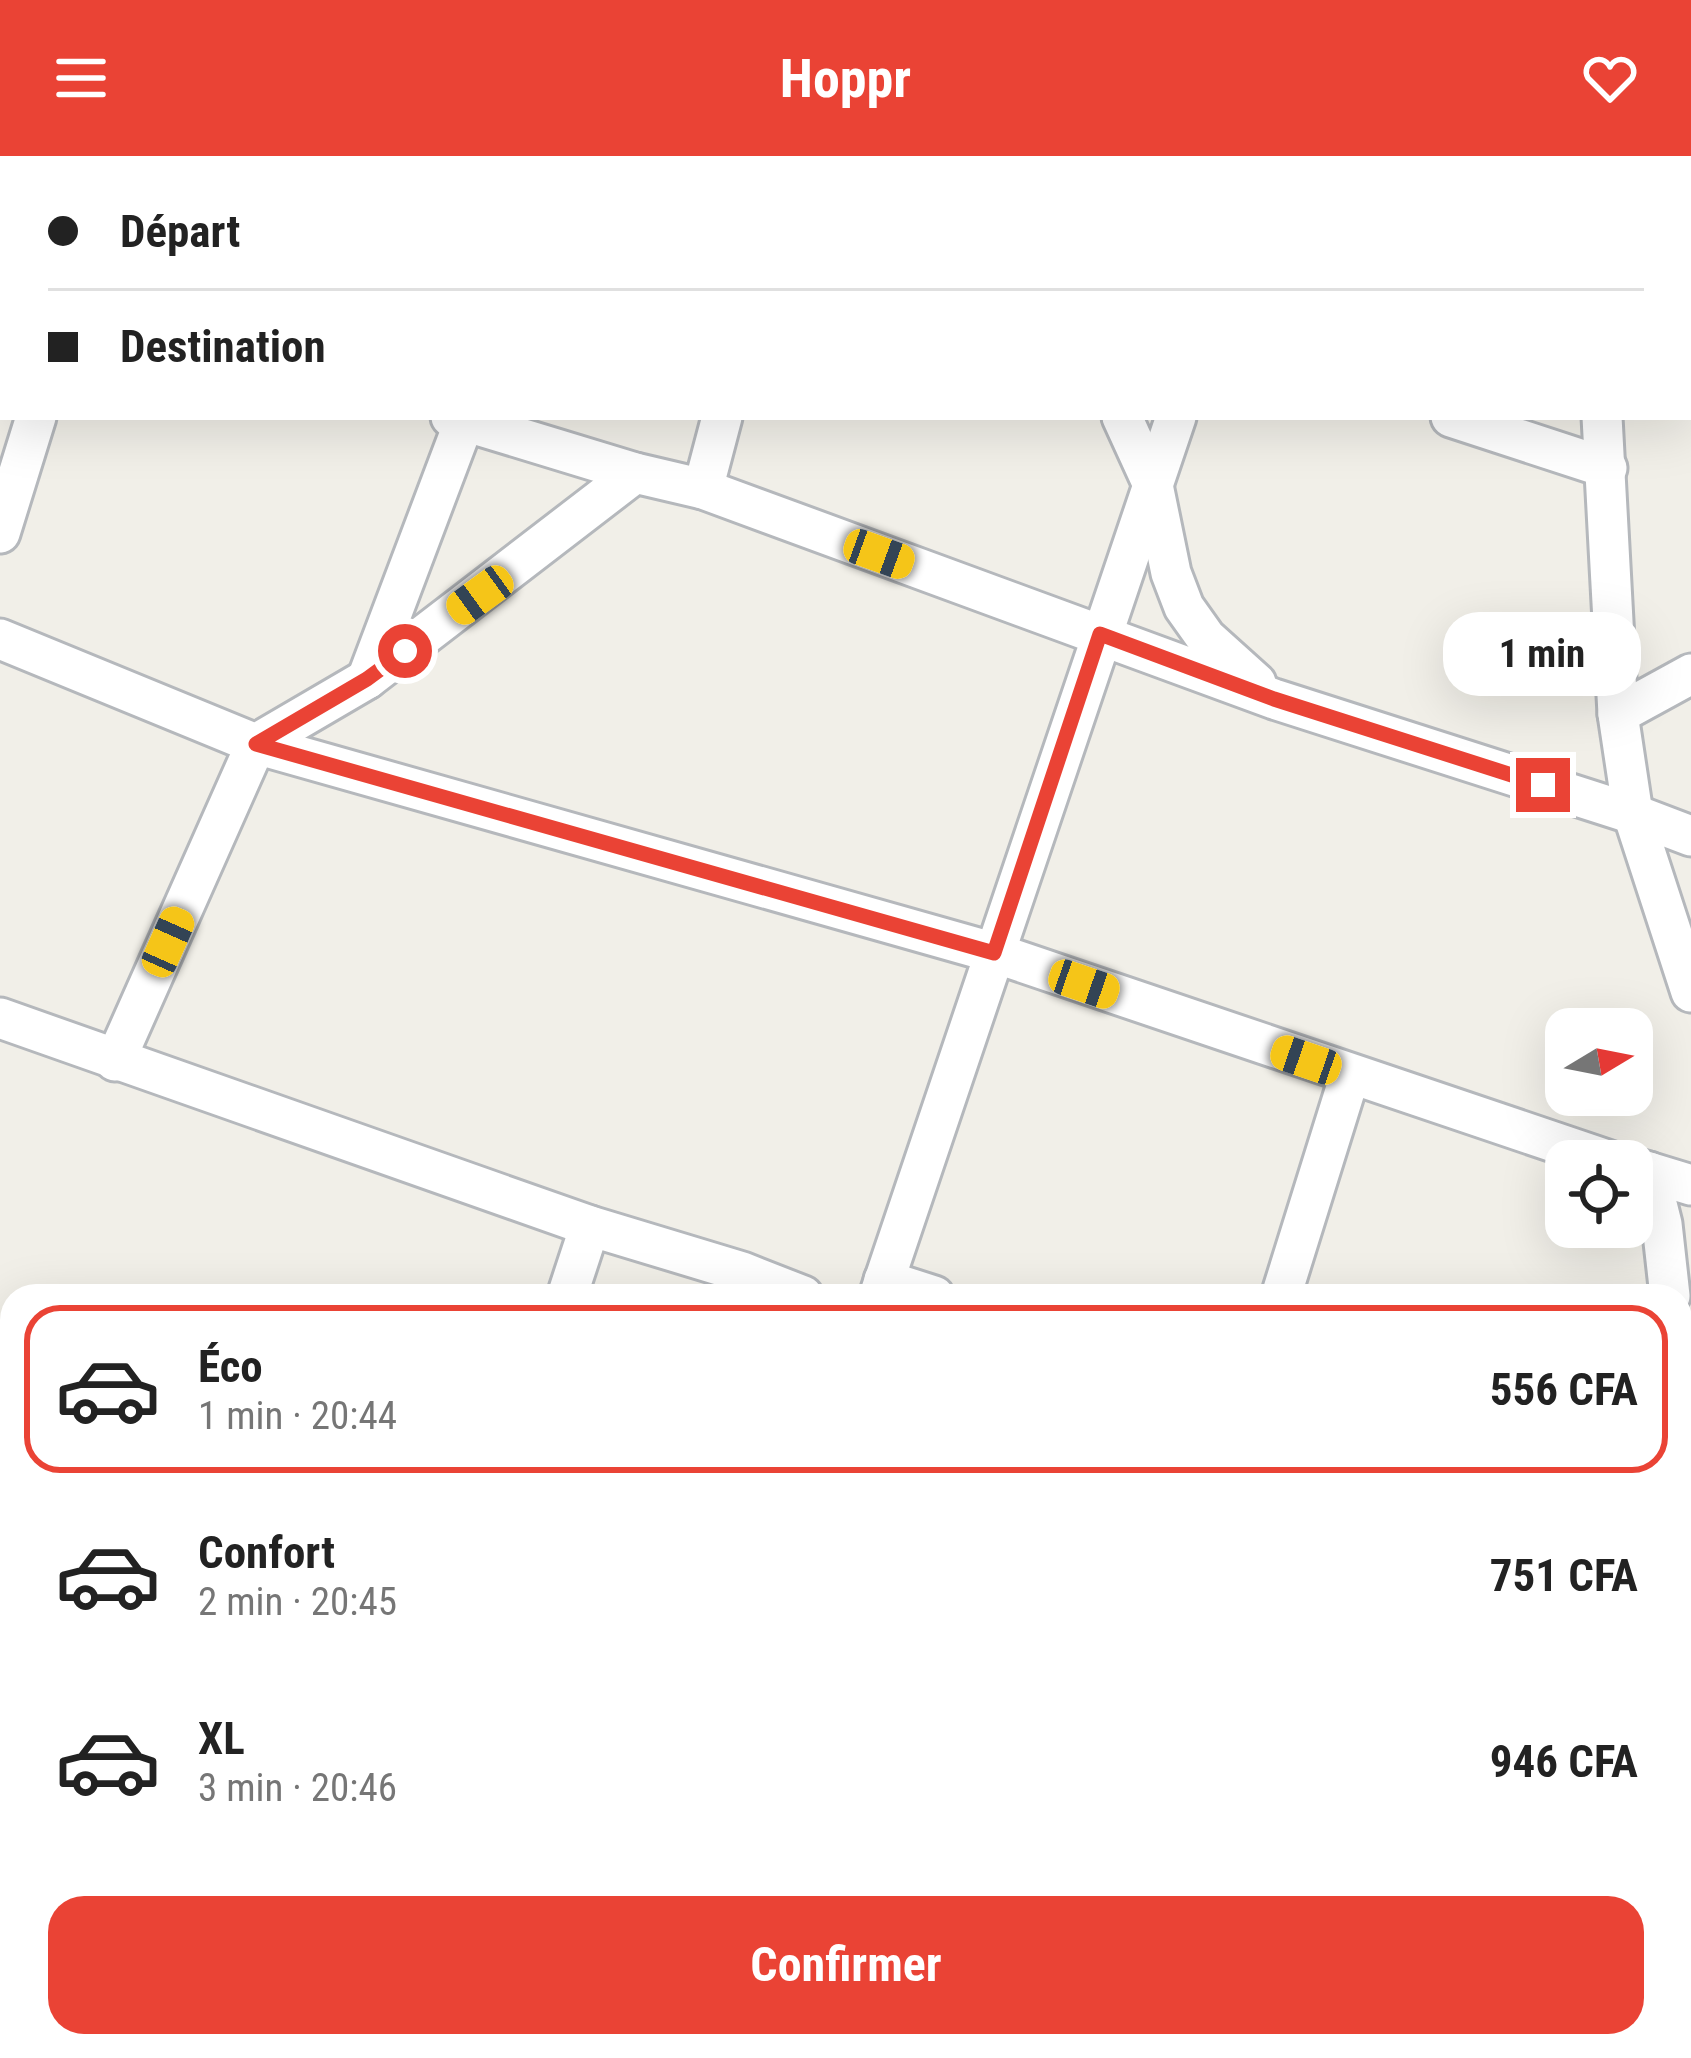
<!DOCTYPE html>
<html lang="fr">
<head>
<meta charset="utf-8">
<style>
  body { margin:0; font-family:"Roboto Condensed",sans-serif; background:#f2f2f2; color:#222; height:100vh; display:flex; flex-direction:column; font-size:45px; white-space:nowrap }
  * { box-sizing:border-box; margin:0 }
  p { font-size:39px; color:#767676 }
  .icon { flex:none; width:66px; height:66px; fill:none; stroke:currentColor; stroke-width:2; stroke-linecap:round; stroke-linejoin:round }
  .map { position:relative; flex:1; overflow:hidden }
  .side { position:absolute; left:0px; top:1128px; width:1692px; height:774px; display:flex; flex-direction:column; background:#fff; border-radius:36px 36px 0 0; box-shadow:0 12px 48px #0002 }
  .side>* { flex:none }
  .guide { position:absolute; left:0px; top:0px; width:1692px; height:264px; box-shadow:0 12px 48px #0002; display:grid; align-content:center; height:264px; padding:0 48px; background:#fff }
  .needle { width:78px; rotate:80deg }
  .controls { position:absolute; left:1545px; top:852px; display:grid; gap:24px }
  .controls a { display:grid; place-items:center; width:108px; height:108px; border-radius:24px; background:#fff; box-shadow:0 12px 48px #0002; font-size:60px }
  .end { position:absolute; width:54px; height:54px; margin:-27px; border:15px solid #ea4335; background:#fff; box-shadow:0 0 0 6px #fff }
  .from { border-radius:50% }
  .bubble { position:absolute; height:84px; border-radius:36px; background:#fff; box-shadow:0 12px 48px #0002; font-size:39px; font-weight:700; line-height:84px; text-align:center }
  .car { position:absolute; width:36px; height:72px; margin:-36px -18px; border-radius:15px; box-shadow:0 0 9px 3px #0007; background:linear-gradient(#f5c518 24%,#345 0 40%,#f5c518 0 76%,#345 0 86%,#f5c518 0) }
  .guide b { display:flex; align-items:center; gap:42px; height:114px; font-size:45px }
  .guide b+b { border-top:3px solid #e0e0e0 }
  .guide i { width:30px; height:30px; background:#222 }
  ul { padding:21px 0 0; list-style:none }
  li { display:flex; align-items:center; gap:36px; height:168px; margin:0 24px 18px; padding:0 24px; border:6px solid transparent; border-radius:36px }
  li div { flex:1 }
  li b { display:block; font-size:45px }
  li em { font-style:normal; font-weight:700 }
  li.current { border-color:#ea4335 }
  li>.icon { width:108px; height:108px; stroke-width:1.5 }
  .primary-button { display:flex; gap:24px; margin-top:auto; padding:24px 48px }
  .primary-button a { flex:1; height:138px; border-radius:36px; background:#ea4335; color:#fff; font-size:48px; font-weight:700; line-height:138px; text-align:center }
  header { display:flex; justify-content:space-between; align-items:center; height:156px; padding:0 48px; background:#ea4335; color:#fff; font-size:54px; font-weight:700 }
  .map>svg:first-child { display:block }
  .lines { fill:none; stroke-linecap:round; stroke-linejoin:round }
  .minor-casing { stroke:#b5b8bc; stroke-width:45 }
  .minor { stroke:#fff; stroke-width:39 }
  .route { stroke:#ea4335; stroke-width:15 }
</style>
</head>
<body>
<header><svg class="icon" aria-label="menu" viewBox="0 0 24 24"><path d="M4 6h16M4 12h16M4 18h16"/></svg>Hoppr<svg class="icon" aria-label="heart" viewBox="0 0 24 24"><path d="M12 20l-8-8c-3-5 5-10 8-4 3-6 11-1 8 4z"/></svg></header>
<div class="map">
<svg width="1691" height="1902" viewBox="0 0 1691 1902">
  <rect width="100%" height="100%" fill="#f1efe8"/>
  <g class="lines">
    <defs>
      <g id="minor">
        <polyline points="670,0 679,3"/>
        <polyline points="1037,0 1038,3"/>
        <polyline points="1562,0 1563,3"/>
        <polyline points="121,3 122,0"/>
        <polyline points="558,3 559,0"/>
        <polyline points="792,3 793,0"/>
        <polyline points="451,261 635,317 703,333 1274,543 1633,658 1691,680"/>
        <polyline points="1122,261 1153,329 1171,417 1184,451 1206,482 1256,527"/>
        <polyline points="1451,261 1607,312"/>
        <polyline points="1602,261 1618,558 1633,658 1691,836"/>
        <polyline points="703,333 722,261"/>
        <polyline points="0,377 36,261"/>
        <polyline points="0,483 256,588 995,797 1610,1005"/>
        <polyline points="367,523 466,261"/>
        <polyline points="1618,558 1691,518"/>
        <polyline points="0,862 590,1070 742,1116 803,1140"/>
        <polyline points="115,905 256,588 367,523 635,317"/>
        <polyline points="1632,1011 1691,1029"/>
        <polyline points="1649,1016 1662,1068 1670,1140"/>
        <polyline points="884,1124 934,1140"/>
        <polyline points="567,1140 590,1070"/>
        <polyline points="879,1140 1176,261"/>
        <polyline points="1281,1140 1350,919"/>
        <polyline points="0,1289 12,1293"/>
        <polyline points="1680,1337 1691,1341"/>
        <polyline points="1680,1667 1691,1722"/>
        <polyline points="1088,1890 1119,1902"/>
        <polyline points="1324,1890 1326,1902"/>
        <polyline points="1635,1890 1663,1902"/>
        <polyline points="910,1902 914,1890"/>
        <polyline points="1174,1902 1178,1890"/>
        <polyline points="1514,1902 1518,1890"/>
      </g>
    </defs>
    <use href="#minor" class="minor-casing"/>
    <use href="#minor" class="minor"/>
  </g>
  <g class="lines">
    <polyline class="route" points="405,495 367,523 256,588 994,797 1100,478 1274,543 1543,629"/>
  </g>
</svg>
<div class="controls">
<a><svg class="needle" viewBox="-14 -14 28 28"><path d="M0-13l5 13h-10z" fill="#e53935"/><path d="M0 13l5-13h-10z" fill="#767676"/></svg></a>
<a><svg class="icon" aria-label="locate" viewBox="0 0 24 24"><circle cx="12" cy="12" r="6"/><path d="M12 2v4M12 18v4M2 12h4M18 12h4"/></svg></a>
</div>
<i class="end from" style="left:405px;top:495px"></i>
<i class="end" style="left:1543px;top:629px"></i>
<div class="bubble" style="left:1443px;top:456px;width:198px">1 min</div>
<i class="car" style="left:879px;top:398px;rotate:110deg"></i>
<i class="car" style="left:480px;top:439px;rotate:234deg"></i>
<i class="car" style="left:168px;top:786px;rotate:24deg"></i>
<i class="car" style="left:1084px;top:828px;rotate:109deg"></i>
<i class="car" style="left:1306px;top:904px;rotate:289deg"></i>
<div class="guide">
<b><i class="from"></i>Départ</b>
<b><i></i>Destination</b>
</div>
<section class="side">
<ul>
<li class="current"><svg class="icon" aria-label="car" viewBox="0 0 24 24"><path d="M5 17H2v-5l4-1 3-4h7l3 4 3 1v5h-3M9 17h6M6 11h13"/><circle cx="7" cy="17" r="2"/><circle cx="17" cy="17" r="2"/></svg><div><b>Éco</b><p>1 min · 20:44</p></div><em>556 CFA</em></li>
<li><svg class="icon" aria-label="car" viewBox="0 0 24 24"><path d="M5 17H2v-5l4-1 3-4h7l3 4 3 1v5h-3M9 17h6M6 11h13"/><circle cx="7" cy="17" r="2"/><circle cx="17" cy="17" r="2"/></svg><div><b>Confort</b><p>2 min · 20:45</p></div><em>751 CFA</em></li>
<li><svg class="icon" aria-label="car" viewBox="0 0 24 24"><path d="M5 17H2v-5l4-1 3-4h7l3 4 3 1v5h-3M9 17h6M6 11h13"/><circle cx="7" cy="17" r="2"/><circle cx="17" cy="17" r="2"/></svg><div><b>XL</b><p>3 min · 20:46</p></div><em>946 CFA</em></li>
</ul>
<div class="primary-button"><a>Confirmer</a></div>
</section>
</div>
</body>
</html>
